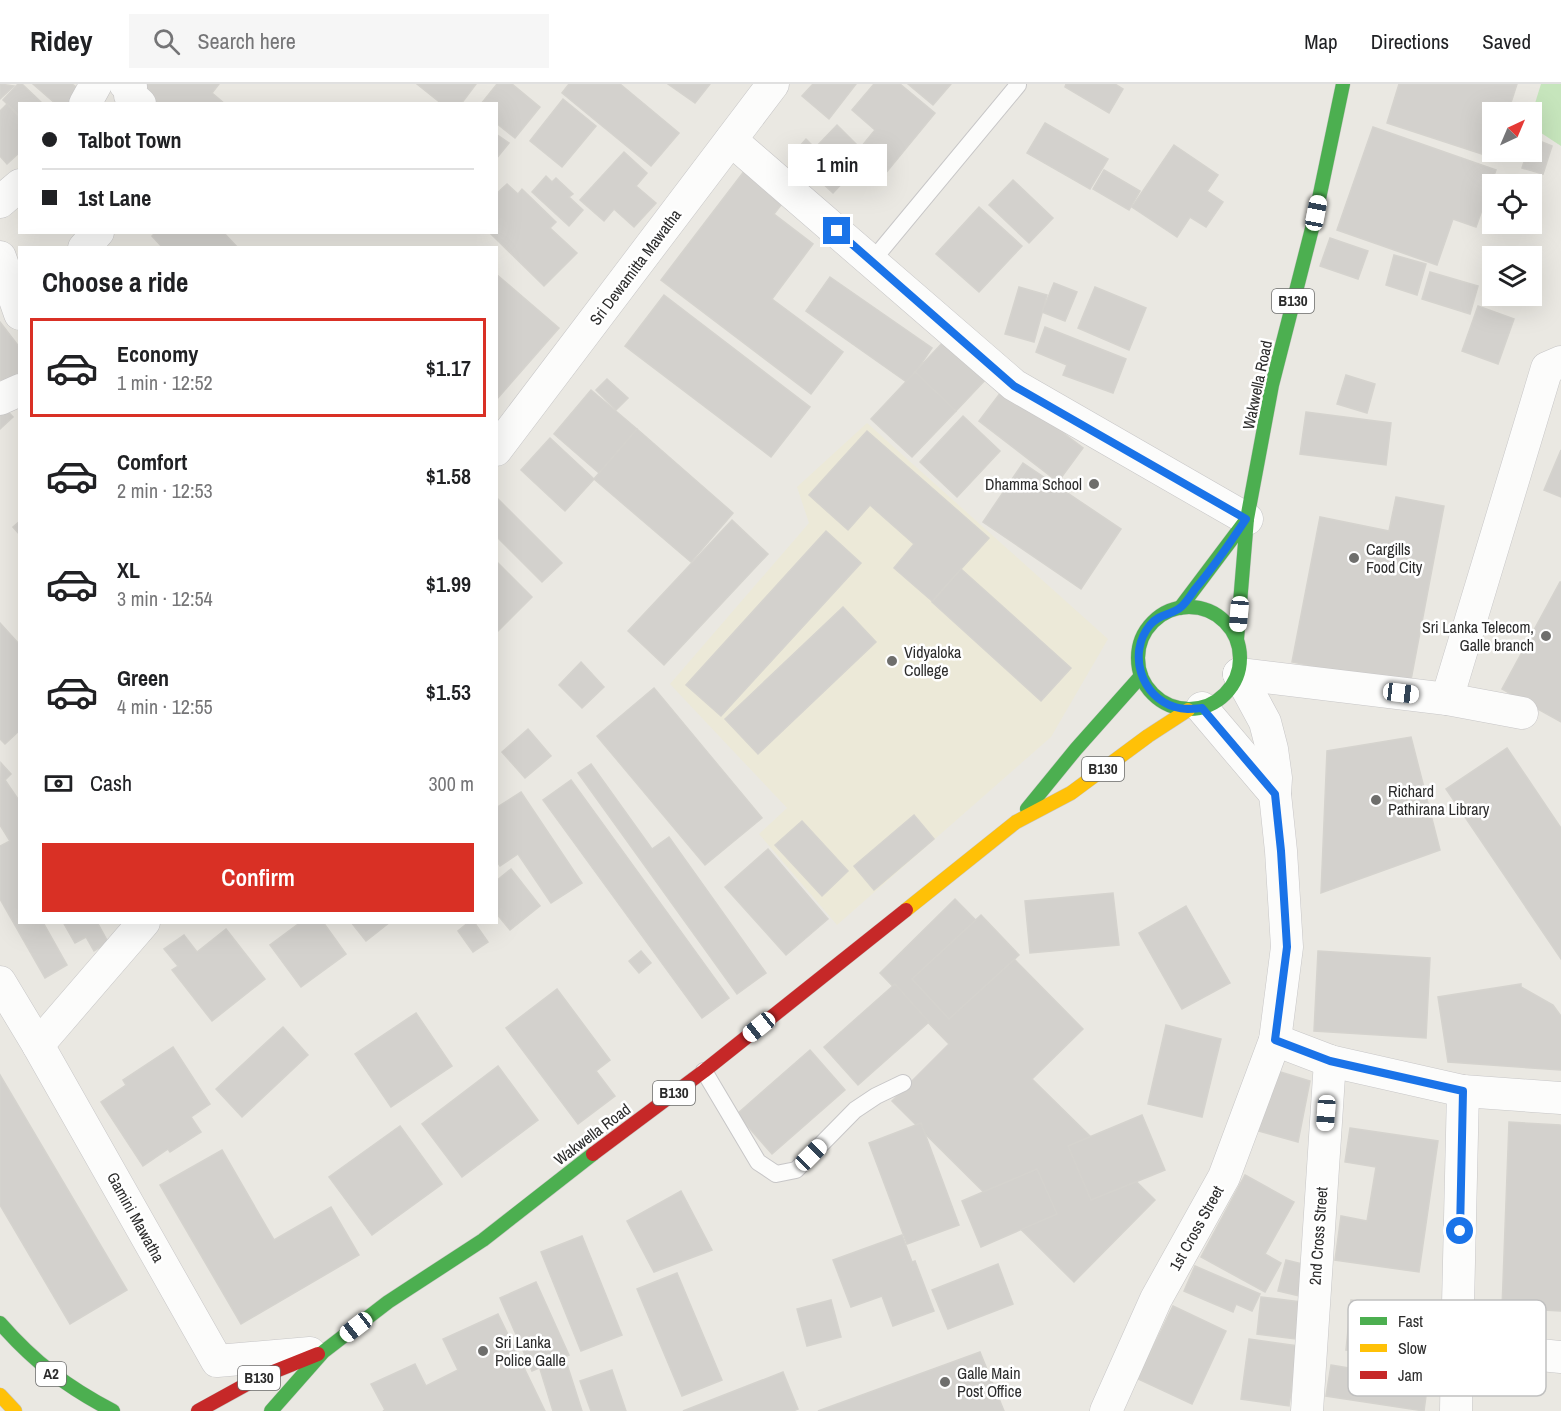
<!DOCTYPE html>
<html lang="en">
<head>
<meta charset="utf-8">
<style>
  body { margin:0; font-family:"Archivo Narrow",sans-serif; background:#f6f6f6; color:#202124; height:100vh; display:flex; flex-direction:column; font-size:22px; white-space:nowrap }
  * { box-sizing:border-box; margin:0 }
  p { font-size:20px; color:#757577 }
  .icon { flex:none; width:33px; height:33px; fill:none; stroke:currentColor; stroke-width:2; stroke-linecap:round; stroke-linejoin:round }
  .map { position:relative; flex:1; overflow:hidden }
  .drawer { position:absolute; left:18px; top:162px; width:480px; height:678px; display:flex; flex-direction:column; background:#fff; border-radius:0px; box-shadow:0 6px 24px #0002 }
  .drawer>* { flex:none }
  .hud { position:absolute; left:18px; top:18px; width:480px; height:132px; border-radius:0px; box-shadow:0 6px 24px #0002; display:grid; align-content:center; height:132px; padding:0 24px; background:#fff }
  .needle { width:39px; rotate:44deg }
  .tools { position:absolute; left:1482px; top:18px; display:grid; gap:12px }
  .tools a { display:grid; place-items:center; width:60px; height:60px; border-radius:0px; background:#fff; box-shadow:0 6px 24px #0002; font-size:30px }
  .end { position:absolute; width:27px; height:27px; margin:-14px; border:8px solid #1a73e8; background:#fff; box-shadow:0 0 0 3px #fff }
  .from { border-radius:50% }
  .bubble { position:absolute; height:42px; border-radius:0px; background:#fff; box-shadow:0 6px 24px #0002; font-size:20px; font-weight:600; line-height:42px; text-align:center }
  .car { position:absolute; width:18px; height:36px; margin:-18px -9px; border-radius:8px; box-shadow:0 0 4px 2px #0007; background:linear-gradient(#fff 24%,#345 0 40%,#fff 0 76%,#345 0 86%,#fff 0) }
  .hud b { display:flex; align-items:center; gap:21px; height:57px; font-size:22px }
  .hud b+b { border-top:2px solid #e0e0e0 }
  .hud i { width:15px; height:15px; background:#202124 }
  ul { padding:0; list-style:none }
  li { display:flex; align-items:center; gap:18px; height:99px; margin:0 12px 9px; padding:0 12px; border:3px solid transparent; border-radius:0px }
  li div { flex:1 }
  li b { display:block; font-size:22px }
  li em { font-style:normal; font-weight:600 }
  li.current { border-color:#d93025 }
  li>.icon { width:54px; height:54px; stroke-width:1.5 }
  h2 { padding:0 24px; font-size:27px; line-height:72px }
  .pay { display:flex; align-items:center; gap:15px; height:66px; padding:0 24px; font-size:22px }
  .pay p { margin-inline-start:auto }
  .button { display:flex; gap:12px; margin-top:auto; padding:12px 24px }
  .button a { flex:1; height:69px; border-radius:0px; background:#d93025; color:#fff; font-size:24px; font-weight:600; line-height:69px; text-align:center }
  header { display:flex; align-items:center; gap:36px; box-sizing:border-box; height:84px; padding:0 30px; background:#fff; border-bottom:2px solid #e0e0e0 }
  header strong { font-size:28px }
  nav { display:flex; gap:33px; margin-inline-start:auto; font-size:21px }
  .search { width:420px; height:54px; background:#f6f6f6; display:flex; align-items:center; gap:15px; box-sizing:border-box; padding:0 21px; border-radius:0px; color:#757577; font-size:22px }
  .map>svg:first-child { display:block }
  .education { fill:#ece9d8 }
  .green { fill:#c6e5bc }
  .building { fill:#d3d1cd; stroke:#d5d3ce; stroke-width:1.5 }
  .lines { fill:none; stroke-linecap:round; stroke-linejoin:round }
  .lane-casing { stroke:#c7c6c7; stroke-width:18 }
  .street-casing { stroke:#c7c6c7; stroke-width:33 }
  .fast-casing { stroke:#c6c5c2; stroke-width:15 }
  .slow-casing { stroke:#c6c5c2; stroke-width:15 }
  .jam-casing { stroke:#c6c5c2; stroke-width:15 }
  .lane { stroke:#fcfcfb; stroke-width:16 }
  .street { stroke:#fcfcfb; stroke-width:32 }
  .fast { stroke:#4caf50; stroke-width:14 }
  .slow { stroke:#ffc107; stroke-width:14 }
  .jam { stroke:#c62828; stroke-width:14 }
  .route { stroke:#1a73e8; stroke-width:8 }
  .poi-dot { fill:#6e6e6c; stroke:#fff; stroke-width:2 }
  .labels { text-anchor:middle; stroke-width:5; stroke-linejoin:round; paint-order:stroke }
  .shield { fill:#fff; stroke:#6b6b6b; stroke-width:1.5 }
  .shield-label { font-size:15px; font-weight:bold; fill:#2c2c2c }
  .street-label { font-size:16px; fill:#2c2c2c; stroke:#fff }
  .poi-label { font-size:16px; fill:#2c2c2c; stroke:#fff; text-anchor:start }
  .key { fill:#fff; stroke:#c0c0c0; stroke-width:1.5 }
  .key-label { font-size:16px; fill:#2c2c2c }
</style>
</head>
<body>
<header>
<strong>Ridey</strong>
<div class="search"><svg class="icon" aria-label="search" viewBox="0 0 24 24"><circle cx="10" cy="10" r="6"/><path d="M15 15l6 6"/></svg>Search here</div>
<nav><a>Map</a><a>Directions</a><a>Saved</a></nav>
</header>
<div class="map">
<svg width="1561" height="1327" viewBox="0 0 1561 1327">
  <rect width="100%" height="100%" fill="#eae8e2"/>
  <polygon class="education" points="867,339 1108,555 1051,653 837,841 759,750 787,724 670,600 809,439 797,403"/>
  <polygon class="green" points="1541,0 1561,0 1561,62 1532,43 1532,29"/>
  <g class="building">
    <polygon points="0,0 14,2 0,15"/>
    <polygon points="18,0 22,0 43,20 20,20 20,32 3,16"/>
    <polygon points="33,0 72,0 80,6 69,20 56,20"/>
    <polygon points="141,0 219,0 212,9 225,20 153,20 145,13 150,7"/>
    <polygon points="417,0 476,0 461,20 442,20"/>
    <polygon points="497,0 512,0 540,23 515,54 496,39 496,20 481,20"/>
    <polygon points="569,0 620,0 679,49 651,82 562,9"/>
    <polygon points="668,0 710,0 695,19"/>
    <polygon points="813,0 856,0 829,35 802,12"/>
    <polygon points="874,0 900,0 935,29 880,96 853,73 875,46 852,26"/>
    <polygon points="908,0 951,0 933,21"/>
    <polygon points="1066,0 1115,0 1123,5 1109,29 1065,3"/>
    <polygon points="1399,0 1517,0 1508,28 1492,28 1492,68 1495,68 1494,74 1387,39"/>
    <polygon points="563,15 596,42 562,83 530,57"/>
    <polygon points="7,20 20,34 20,68 7,80 0,72 0,27"/>
    <polygon points="1045,39 1108,75 1090,105 1027,69"/>
    <polygon points="837,41 857,61 837,84 847,94 833,109 792,71 806,55 815,64"/>
    <polygon points="1373,43 1496,86 1476,143 1453,135 1437,181 1337,146"/>
    <polygon points="496,50 509,59 496,75"/>
    <polygon points="1532,54 1552,62 1543,90 1522,84 1527,68 1532,68"/>
    <polygon points="1174,61 1218,91 1207,107 1223,118 1206,143 1190,133 1177,153 1132,123"/>
    <polygon points="624,68 647,89 636,102 656,119 634,143 614,125 604,137 580,116"/>
    <polygon points="745,86 785,116 774,130 813,160 772,215 843,268 811,310 661,196"/>
    <polygon points="1104,86 1140,107 1129,126 1093,105"/>
    <polygon points="546,92 552,98 556,94 573,110 569,113 583,126 569,142 532,108"/>
    <polygon points="1013,96 1053,134 1029,159 989,121"/>
    <polygon points="507,100 518,110 522,105 556,138 550,144 577,169 544,202 489,148 496,148 496,110"/>
    <polygon points="979,123 1022,162 979,208 936,170"/>
    <polygon points="156,148 223,148 238,164 163,164 152,152"/>
    <polygon points="1330,154 1368,167 1358,195 1320,182"/>
    <polygon points="1394,171 1426,180 1417,211 1386,201"/>
    <polygon points="1430,188 1478,202 1470,230 1422,215"/>
    <polygon points="496,190 559,244 496,316"/>
    <polygon points="830,193 932,264 908,299 806,227"/>
    <polygon points="1054,199 1077,208 1065,237 1042,228"/>
    <polygon points="1019,203 1047,211 1034,258 1005,250"/>
    <polygon points="1095,203 1146,224 1129,266 1078,244"/>
    <polygon points="664,211 810,323 771,373 625,262"/>
    <polygon points="1478,222 1514,235 1498,280 1462,267"/>
    <polygon points="0,238 20,264 20,295 5,301 0,295"/>
    <polygon points="1045,243 1126,275 1113,309 1063,291 1067,281 1036,268"/>
    <polygon points="946,255 987,294 956,327 915,288"/>
    <polygon points="915,288 956,327 912,373 871,335"/>
    <polygon points="1346,291 1375,300 1367,329 1337,320"/>
    <polygon points="607,295 628,314 616,326 596,306"/>
    <polygon points="1004,304 1083,364 1058,398 979,337"/>
    <polygon points="591,306 637,345 599,389 554,350"/>
    <polygon points="0,319 13,333 0,345"/>
    <polygon points="1306,328 1391,339 1386,381 1300,370"/>
    <polygon points="963,332 1000,367 957,413 920,378"/>
    <polygon points="637,345 733,429 691,478 594,395"/>
    <polygon points="867,347 989,454 932,517 894,484 914,460 870,421 848,446 809,411"/>
    <polygon points="550,354 594,395 565,427 521,386"/>
    <polygon points="1561,366 1561,413 1544,406"/>
    <polygon points="1023,379 1121,445 1081,505 983,438"/>
    <polygon points="1396,413 1444,422 1410,601 1292,578 1320,433 1389,447"/>
    <polygon points="498,415 562,479 542,498 496,452 496,417"/>
    <polygon points="732,436 768,470 664,581 628,547"/>
    <polygon points="20,437 20,451 13,443"/>
    <polygon points="826,447 861,479 721,632 686,601"/>
    <polygon points="496,477 532,513 496,549"/>
    <polygon points="961,485 1071,584 1041,617 932,518"/>
    <polygon points="1560,498 1561,498 1561,638 1502,605"/>
    <polygon points="843,523 876,558 758,670 725,635"/>
    <polygon points="0,539 20,561 20,646 5,660 0,655"/>
    <polygon points="581,578 604,603 582,624 559,601"/>
    <polygon points="654,604 762,734 705,781 597,652"/>
    <polygon points="528,645 551,672 525,694 502,668"/>
    <polygon points="1411,653 1440,766 1321,809 1327,667"/>
    <polygon points="1507,664 1561,744 1561,875 1446,705"/>
    <polygon points="1,679 11,690 5,696 20,718 20,838 47,838 44,840 67,881 45,894 0,815 0,762 10,757 0,741"/>
    <polygon points="591,680 652,765 669,753 766,889 737,910 578,689"/>
    <polygon points="571,696 729,914 702,934 543,716"/>
    <polygon points="521,708 582,799 551,819 518,770 500,782 496,776 496,724"/>
    <polygon points="914,731 934,755 874,806 854,782"/>
    <polygon points="802,737 848,787 822,812 775,761"/>
    <polygon points="768,765 828,835 786,871 725,803"/>
    <polygon points="511,785 540,822 510,846 496,829 496,797"/>
    <polygon points="1113,809 1119,861 1030,869 1025,817"/>
    <polygon points="955,815 1083,945 1032,995 1155,1116 1074,1198 892,1017 949,960 880,889"/>
    <polygon points="1186,822 1230,899 1182,925 1139,849"/>
    <polygon points="981,831 1019,871 949,935 912,895"/>
    <polygon points="63,838 97,838 108,858 94,867 86,853 75,859"/>
    <polygon points="301,838 323,838 346,870 301,903 270,861"/>
    <polygon points="351,838 390,838 366,857"/>
    <polygon points="469,838 474,838 488,858 473,868 458,847"/>
    <polygon points="226,845 265,895 212,937 172,886 178,882 164,865 184,851 197,868"/>
    <polygon points="641,867 651,879 639,889 629,877"/>
    <polygon points="1318,867 1430,874 1426,954 1314,947"/>
    <polygon points="895,900 929,938 858,1001 824,963"/>
    <polygon points="1521,900 1521,903 1553,921 1561,932 1561,986 1448,978 1438,913"/>
    <polygon points="557,905 610,976 596,987 615,1012 578,1040 506,944"/>
    <polygon points="416,929 452,982 391,1023 355,970"/>
    <polygon points="1166,941 1221,955 1202,1033 1148,1020"/>
    <polygon points="283,943 308,971 242,1033 216,1005"/>
    <polygon points="173,963 210,1020 191,1033 201,1048 170,1068 168,1065 143,1082 101,1018 126,1001 123,996"/>
    <polygon points="810,966 845,1006 772,1070 737,1030"/>
    <polygon points="498,982 538,1036 462,1093 422,1040"/>
    <polygon points="1274,986 1310,997 1298,1058 1255,1046"/>
    <polygon points="0,991 127,1206 70,1240 0,1121"/>
    <polygon points="1142,1031 1165,1086 1091,1116 1068,1062"/>
    <polygon points="1509,1038 1560,1041 1561,1044 1561,1227 1502,1224"/>
    <polygon points="921,1039 959,1141 907,1160 869,1059"/>
    <polygon points="400,1042 442,1100 372,1151 329,1093"/>
    <polygon points="1350,1044 1438,1057 1419,1188 1335,1176 1341,1132 1367,1137 1376,1083 1345,1078"/>
    <polygon points="222,1066 274,1156 331,1123 359,1171 241,1240 160,1101"/>
    <polygon points="1037,1085 1057,1130 981,1163 962,1117"/>
    <polygon points="1245,1091 1294,1118 1265,1170 1281,1179 1265,1208 1201,1173"/>
    <polygon points="681,1107 712,1166 654,1188 627,1137"/>
    <polygon points="902,1151 912,1178 915,1177 934,1227 893,1242 882,1212 851,1223 833,1176"/>
    <polygon points="582,1152 622,1251 581,1267 541,1168"/>
    <polygon points="1286,1176 1311,1182 1304,1213 1278,1207"/>
    <polygon points="998,1180 1013,1220 948,1245 932,1206"/>
    <polygon points="1195,1182 1260,1210 1252,1227 1236,1220 1233,1228 1184,1207"/>
    <polygon points="677,1189 722,1296 682,1312 637,1205"/>
    <polygon points="536,1198 569,1271 532,1287 500,1214"/>
    <polygon points="1261,1213 1309,1219 1304,1256 1257,1250"/>
    <polygon points="831,1216 841,1253 807,1262 797,1225"/>
    <polygon points="1351,1216 1432,1225 1426,1287 1381,1282 1382,1270 1346,1266"/>
    <polygon points="1173,1222 1226,1247 1192,1320 1138,1295"/>
    <polygon points="498,1230 545,1327 383,1327 385,1326 371,1300 415,1280 426,1302 458,1286 443,1255"/>
    <polygon points="1249,1255 1298,1262 1289,1322 1241,1315"/>
    <polygon points="980,1268 1004,1327 818,1327"/>
    <polygon points="566,1277 582,1327 553,1327 540,1285"/>
    <polygon points="1331,1281 1428,1297 1424,1327 1326,1312"/>
    <polygon points="612,1286 626,1327 591,1327 580,1297"/>
    <polygon points="783,1288 798,1325 793,1327 683,1327"/>
  </g>
  <g class="lines">
    <defs>
      <g id="lane">
        <polyline points="872,177 1018,1"/>
        <polyline points="704,987 758,1078 776,1090 796,1086 855,1026 876,1012 903,999"/>
      </g>
      <g id="street">
        <polyline points="125,0 131,3 130,11 140,20"/>
        <polyline points="85,20 96,0"/>
        <polyline points="731,56 1014,301 1247,435"/>
        <polyline points="0,118 20,101"/>
        <polyline points="84,164 98,148"/>
        <polyline points="0,173 20,230"/>
        <polyline points="0,315 20,306"/>
        <polyline points="496,366 773,0"/>
        <polyline points="1239,590 1447,615 1522,629"/>
        <polyline points="1447,615 1547,284 1561,278"/>
        <polyline points="1202,624 1275,710"/>
        <polyline points="0,898 38,961 217,1277 310,1269"/>
        <polyline points="1275,956 1330,977 1463,1007 1561,1014"/>
        <polyline points="38,961 144,838"/>
        <polyline points="1463,1007 1457,1263 1561,1273"/>
        <polyline points="1106,1327 1156,1215 1224,1093 1275,956 1287,863 1281,767 1275,710 1276,694 1272,665 1265,638 1239,590"/>
        <polyline points="1307,1327 1330,977"/>
        <polyline points="1456,1327 1457,1263"/>
      </g>
      <g id="fast">
        <circle cx="1189" cy="574" r="51"/>
        <polyline points="1180,524 1247,435"/>
        <polyline points="1237,555 1247,435 1272,301 1316,129 1343,0"/>
        <polyline points="1027,725 1076,665 1141,592"/>
        <path d="M0,1239c34,39 67,64 113,88"/>
        <polyline points="271,1327 323,1268 388,1218 483,1156 593,1070"/>
      </g>
      <g id="slow">
        <polyline points="906,826 1016,738 1071,709 1148,652 1188,626"/>
        <polyline points="0,1311 15,1327"/>
      </g>
      <g id="jam">
        <polyline points="593,1070 704,987 906,826"/>
        <polyline points="198,1327 258,1294 318,1270"/>
      </g>
    </defs>
    <use href="#lane" class="lane-casing"/>
    <use href="#street" class="street-casing"/>
    <use href="#fast" class="fast-casing"/>
    <use href="#slow" class="slow-casing"/>
    <use href="#jam" class="jam-casing"/>
    <use href="#lane" class="lane"/>
    <use href="#street" class="street"/>
    <use href="#fast" class="fast"/>
    <use href="#slow" class="slow"/>
    <use href="#jam" class="jam"/>
  </g>
  <g class="lines">
    <path class="route" d="M837,147l177,155 232,133c-16,24 -32,48 -51,70 -4,6 -9,14 -14,18 -9,8 -21,6 -31,18 -23,28 -9,72 25,82 9,3 17,2 27,1l73,86 6,57 6,96 -12,93 55,21 133,30 -3,140"/>
  </g>
  <g class="poi-dot">
    <circle cx="1094" cy="400" r="6"/>
    <circle cx="1354" cy="474" r="6"/>
    <circle cx="1546" cy="552" r="6"/>
    <circle cx="892" cy="577" r="6"/>
    <circle cx="1376" cy="716" r="6"/>
    <circle cx="483" cy="1267" r="6"/>
    <circle cx="945" cy="1298" r="6"/>
  </g>
  <g class="labels">
    <g class="shield">
      <rect x="1272" y="205" width="42" height="24" rx="4.5"/>
      <rect x="1082" y="673" width="42" height="24" rx="4.5"/>
      <rect x="653" y="997" width="42" height="24" rx="4.5"/>
      <rect x="36" y="1278" width="30" height="24" rx="4.5"/>
      <rect x="238" y="1282" width="42" height="24" rx="4.5"/>
    </g>
    <g class="shield-label">
      <text x="1293" y="222">B130</text>
      <text x="1103" y="690">B130</text>
      <text x="674" y="1014">B130</text>
      <text x="51" y="1295">A2</text>
      <text x="259" y="1299">B130</text>
    </g>
    <g class="street-label">
      <text transform="translate(635 183) rotate(-53)" y="6">Sri Dewamitta Mawatha</text>
      <text transform="translate(1257 301) rotate(-78)" y="6">Wakwella Road</text>
      <text transform="translate(592 1050) rotate(-37)" y="6">Wakwella Road</text>
      <text transform="translate(136 1133) rotate(61)" y="6">Gamini Mawatha</text>
      <text transform="translate(1196 1144) rotate(-61)" y="6">1st Cross Street</text>
      <text transform="translate(1318 1152) rotate(-86)" y="6">2nd Cross Street</text>
    </g>
    <g class="poi-label">
      <text x="1082" y="406" text-anchor="end">Dhamma School</text>
      <text x="1366" y="471">Cargills<tspan x="1366" dy="18">Food City</tspan></text>
      <text x="1534" y="549" text-anchor="end">Sri Lanka Telecom,<tspan x="1534" dy="18">Galle branch</tspan></text>
      <text x="904" y="574">Vidyaloka<tspan x="904" dy="18">College</tspan></text>
      <text x="1388" y="713">Richard<tspan x="1388" dy="18">Pathirana Library</tspan></text>
      <text x="495" y="1264">Sri Lanka<tspan x="495" dy="18">Police Galle</tspan></text>
      <text x="957" y="1295">Galle Main<tspan x="957" dy="18">Post Office</tspan></text>
    </g>
  </g>
  <rect x="1348" y="1216" width="198" height="96" rx="9" class="key"/>
  <rect x="1360" y="1233" width="27" height="8" fill="#4caf50"/>
  <rect x="1360" y="1260" width="27" height="8" fill="#ffc107"/>
  <rect x="1360" y="1287" width="27" height="8" fill="#c62828"/>
  <g class="key-label">
    <text x="1398" y="1243">Fast</text>
    <text x="1398" y="1270">Slow</text>
    <text x="1398" y="1297">Jam</text>
  </g>
</svg>
<div class="tools">
<a><svg class="needle" viewBox="-14 -14 28 28"><path d="M0-13l5 13h-10z" fill="#e53935"/><path d="M0 13l5-13h-10z" fill="#757577"/></svg></a>
<a><svg class="icon" aria-label="locate" viewBox="0 0 24 24"><circle cx="12" cy="12" r="6"/><path d="M12 2v4M12 18v4M2 12h4M18 12h4"/></svg></a>
<a><svg class="icon" aria-label="layers" viewBox="0 0 24 24"><path d="M12 4l9 5-9 5-9-5zM3 14l9 5 9-5"/></svg></a>
</div>
<i class="end from" style="left:1460px;top:1147px"></i>
<i class="end" style="left:837px;top:147px"></i>
<div class="bubble" style="left:788px;top:60px;width:99px">1 min</div>
<i class="car" style="left:1316px;top:129px;rotate:11deg"></i>
<i class="car" style="left:1239px;top:530px;rotate:185deg"></i>
<i class="car" style="left:1401px;top:609px;rotate:97deg"></i>
<i class="car" style="left:759px;top:943px;rotate:231deg"></i>
<i class="car" style="left:1326px;top:1029px;rotate:184deg"></i>
<i class="car" style="left:811px;top:1071px;rotate:45deg"></i>
<i class="car" style="left:356px;top:1243px;rotate:232deg"></i>
<div class="hud">
<b><i class="from"></i>Talbot Town</b>
<b><i></i>1st Lane</b>
</div>
<section class="drawer">
<h2>Choose a ride</h2>
<ul>
<li class="current"><svg class="icon" aria-label="car" viewBox="0 0 24 24"><path d="M5 17H2v-5l4-1 3-4h7l3 4 3 1v5h-3M9 17h6M6 11h13"/><circle cx="7" cy="17" r="2"/><circle cx="17" cy="17" r="2"/></svg><div><b>Economy</b><p>1 min · 12:52</p></div><em>$1.17</em></li>
<li><svg class="icon" aria-label="car" viewBox="0 0 24 24"><path d="M5 17H2v-5l4-1 3-4h7l3 4 3 1v5h-3M9 17h6M6 11h13"/><circle cx="7" cy="17" r="2"/><circle cx="17" cy="17" r="2"/></svg><div><b>Comfort</b><p>2 min · 12:53</p></div><em>$1.58</em></li>
<li><svg class="icon" aria-label="car" viewBox="0 0 24 24"><path d="M5 17H2v-5l4-1 3-4h7l3 4 3 1v5h-3M9 17h6M6 11h13"/><circle cx="7" cy="17" r="2"/><circle cx="17" cy="17" r="2"/></svg><div><b>XL</b><p>3 min · 12:54</p></div><em>$1.99</em></li>
<li><svg class="icon" aria-label="car" viewBox="0 0 24 24"><path d="M5 17H2v-5l4-1 3-4h7l3 4 3 1v5h-3M9 17h6M6 11h13"/><circle cx="7" cy="17" r="2"/><circle cx="17" cy="17" r="2"/></svg><div><b>Green</b><p>4 min · 12:55</p></div><em>$1.53</em></li>
</ul>
<div class="pay"><svg class="icon" aria-label="cash" viewBox="0 0 24 24"><path d="M3 7h18v10H3z"/><circle cx="12" cy="12" r="2"/></svg>Cash<p>300 m</p></div>
<div class="button"><a>Confirm</a></div>
</section>
</div>
</body>
</html>
